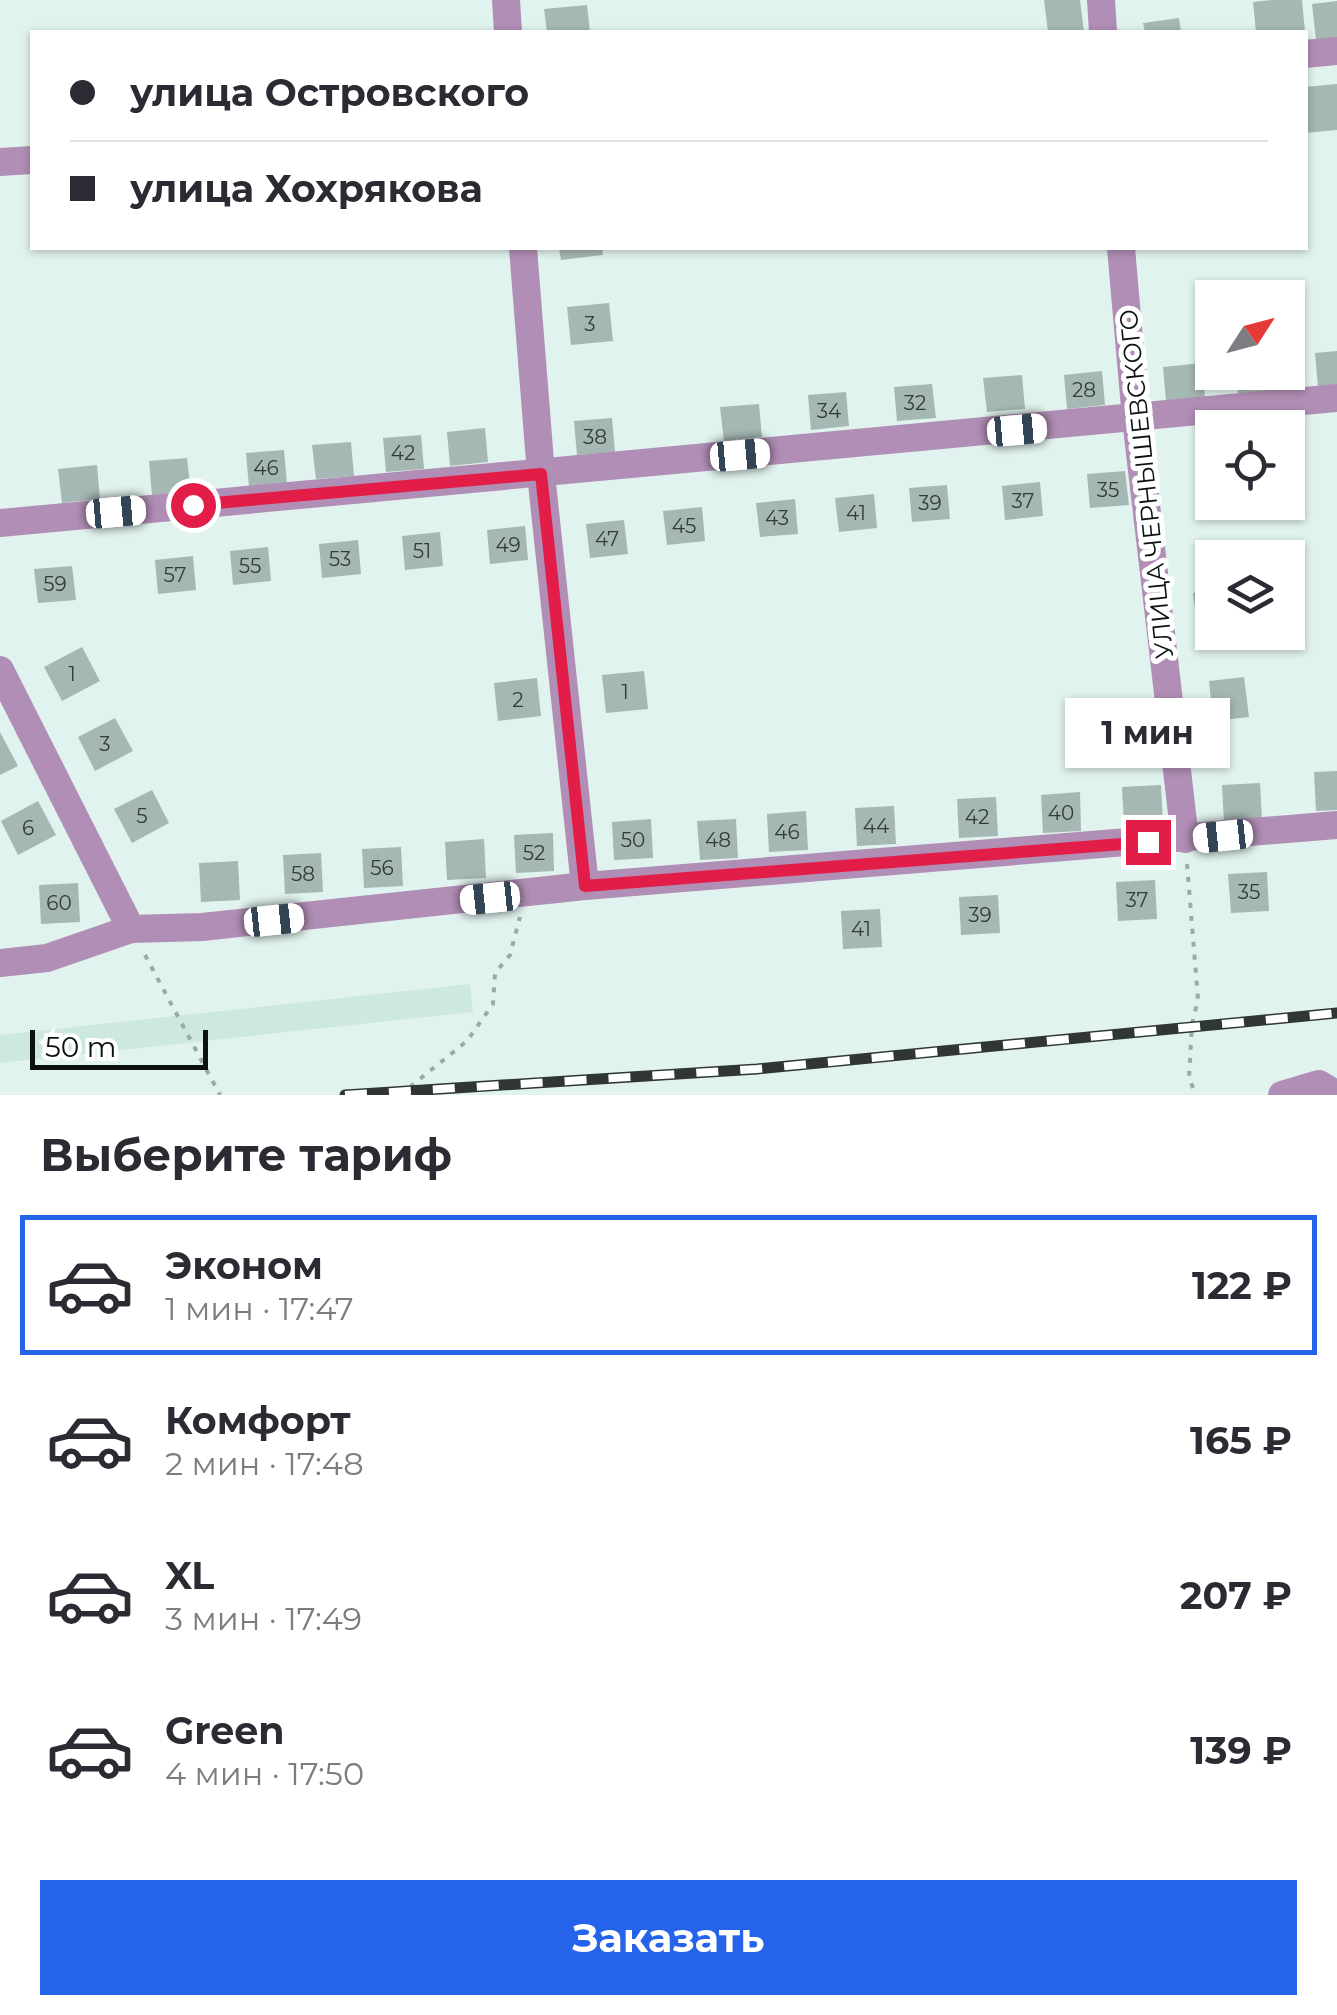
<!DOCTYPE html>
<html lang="ru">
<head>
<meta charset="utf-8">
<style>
  body { margin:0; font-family:Montserrat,sans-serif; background:#f2f2f3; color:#2b2b33; height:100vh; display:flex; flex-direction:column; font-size:38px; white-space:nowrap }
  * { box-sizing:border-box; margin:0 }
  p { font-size:32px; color:#7c7c81 }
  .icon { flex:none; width:55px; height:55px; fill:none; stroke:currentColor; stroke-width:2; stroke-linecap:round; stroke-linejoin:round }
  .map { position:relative; height:1095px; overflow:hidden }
  .side { display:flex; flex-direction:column; background:#fff; flex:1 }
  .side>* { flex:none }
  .guide { position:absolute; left:30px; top:30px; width:1278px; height:220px; border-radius:0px; box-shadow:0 2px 8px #0004; display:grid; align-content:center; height:220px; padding:0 40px; background:#fff }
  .needle { width:65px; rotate:54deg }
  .controls { position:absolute; left:1195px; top:280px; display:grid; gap:20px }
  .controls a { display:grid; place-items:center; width:110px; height:110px; border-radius:0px; background:#fff; box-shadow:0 2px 8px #0004; font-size:50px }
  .scale { position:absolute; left:30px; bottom:25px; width:178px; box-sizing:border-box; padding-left:10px; border:5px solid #0c1211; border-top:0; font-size:28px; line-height:35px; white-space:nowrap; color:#0c1211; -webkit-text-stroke:8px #fff; paint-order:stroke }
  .end { position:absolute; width:45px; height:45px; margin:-22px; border:12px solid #e11d48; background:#fff; box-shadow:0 0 0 5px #fff }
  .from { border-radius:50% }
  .bubble { position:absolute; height:70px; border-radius:0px; background:#fff; box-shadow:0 2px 8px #0004; font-size:32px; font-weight:700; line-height:70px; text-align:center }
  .car { position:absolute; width:30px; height:60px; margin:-30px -15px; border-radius:12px; box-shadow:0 0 8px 2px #0007; background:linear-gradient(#fff 24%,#345 0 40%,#fff 0 76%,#345 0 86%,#fff 0) }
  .guide b { display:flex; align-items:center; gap:35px; height:95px; font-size:38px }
  .guide b+b { border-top:2px solid #e1e1e2 }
  .guide i { width:25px; height:25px; background:#2b2b33 }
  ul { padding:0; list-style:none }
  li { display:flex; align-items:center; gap:30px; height:140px; margin:0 20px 15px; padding:0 20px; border:5px solid transparent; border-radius:0px }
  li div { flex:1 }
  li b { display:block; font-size:38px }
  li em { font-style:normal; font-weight:700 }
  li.current { border-color:#2563eb }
  li>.icon { width:90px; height:90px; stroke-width:1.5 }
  h2 { padding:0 40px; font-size:45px; line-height:120px }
  .primary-button { display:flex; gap:20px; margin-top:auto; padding:20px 40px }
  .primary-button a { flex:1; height:115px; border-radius:0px; background:#2563eb; color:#fff; font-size:40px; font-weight:700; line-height:115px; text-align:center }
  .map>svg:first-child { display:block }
  .built { fill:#cde8e1 }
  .building { fill:#a6b8b3 }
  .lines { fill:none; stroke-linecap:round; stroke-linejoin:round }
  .path { stroke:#9caaa6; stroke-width:4; stroke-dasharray:5 8; stroke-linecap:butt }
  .minor { stroke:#b18eb5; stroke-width:28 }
  .rail-casing { stroke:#2f3635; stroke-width:11 }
  .rail { stroke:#fff; stroke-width:8; stroke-dasharray:22; stroke-linecap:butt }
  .route { stroke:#e11d48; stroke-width:12 }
  .labels { text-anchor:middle; stroke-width:10; stroke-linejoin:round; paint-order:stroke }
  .number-label { font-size:20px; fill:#323c3a }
  .street-label { font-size:25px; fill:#0c1211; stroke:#fff }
</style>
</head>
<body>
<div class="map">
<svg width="1337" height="1095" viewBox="0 0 1337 1095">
  <rect width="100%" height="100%" fill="#e1f3ee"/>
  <polygon class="built" points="470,984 473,1012 0,1063 0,1035"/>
  <g class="building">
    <polygon points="1044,0 1080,0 1084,32 1048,32"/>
    <polygon points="1272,0 1302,0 1305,32 1256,32 1253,2"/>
    <polygon points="1337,1 1337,47 1317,49 1312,4"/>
    <polygon points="587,5 590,32 547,32 544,9"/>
    <polygon points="1179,18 1181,32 1145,32 1143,23"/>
    <polygon points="1337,84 1337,130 1305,133 1305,87"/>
    <polygon points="559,248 602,248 603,255 561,260"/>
    <polygon points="609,303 613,341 571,345 567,307"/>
    <polygon points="1337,351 1337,385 1318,387 1315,353"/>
    <polygon points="1202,363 1205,398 1166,401 1163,367"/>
    <polygon points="1102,371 1105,405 1067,409 1064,375"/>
    <polygon points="1236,372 1274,372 1276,390 1238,394"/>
    <polygon points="1022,375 1025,409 987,412 983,378"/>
    <polygon points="932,384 936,418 897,421 894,387"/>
    <polygon points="846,392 849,426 811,430 808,395"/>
    <polygon points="759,404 762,437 724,441 720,407"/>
    <polygon points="612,418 615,452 577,455 574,421"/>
    <polygon points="485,428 488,462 450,466 447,432"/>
    <polygon points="421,435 424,469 386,472 383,438"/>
    <polygon points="351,442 354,476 316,479 312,445"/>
    <polygon points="284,450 287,484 249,487 246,453"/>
    <polygon points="187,458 191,492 152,495 149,461"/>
    <polygon points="97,465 100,499 62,503 58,469"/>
    <polygon points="1125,471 1129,505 1090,508 1087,474"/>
    <polygon points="1040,482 1043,516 1005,520 1002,486"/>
    <polygon points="947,485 950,519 912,522 909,488"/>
    <polygon points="874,494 877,528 839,532 835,498"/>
    <polygon points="795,499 798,534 760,537 756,503"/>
    <polygon points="702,507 705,541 667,545 663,511"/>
    <polygon points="624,520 628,554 590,558 586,524"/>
    <polygon points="525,526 528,560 490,564 487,530"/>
    <polygon points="440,532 443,566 405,570 402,536"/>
    <polygon points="358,540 361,574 322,578 319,544"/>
    <polygon points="268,547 271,581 233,585 230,551"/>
    <polygon points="193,556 196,590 158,594 155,560"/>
    <polygon points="72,566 76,600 38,603 34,569"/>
    <polygon points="1212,591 1212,631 1198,633 1193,593"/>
    <polygon points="82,647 100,681 62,701 44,667"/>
    <polygon points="644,671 648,709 606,713 602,675"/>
    <polygon points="1244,677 1249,717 1213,721 1209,681"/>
    <polygon points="537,678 541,716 498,721 494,683"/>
    <polygon points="115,718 133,751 95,771 78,737"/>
    <polygon points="0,732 18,766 0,775"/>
    <polygon points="1337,771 1337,810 1316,811 1314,772"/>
    <polygon points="1260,783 1262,821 1224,823 1222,785"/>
    <polygon points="1161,785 1163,823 1124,825 1122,787"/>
    <polygon points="152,790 169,823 132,843 114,809"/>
    <polygon points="1080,792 1081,831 1043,833 1041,795"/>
    <polygon points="996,797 998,836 959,838 957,799"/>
    <polygon points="38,801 56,835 18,855 1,821"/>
    <polygon points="894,806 896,844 857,846 855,808"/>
    <polygon points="806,811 808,850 769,852 767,814"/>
    <polygon points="651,819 653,858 614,860 612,822"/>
    <polygon points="736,819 738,858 700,860 697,821"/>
    <polygon points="553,833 554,871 516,873 514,835"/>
    <polygon points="484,839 486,878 447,880 445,842"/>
    <polygon points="401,847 403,886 364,888 362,849"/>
    <polygon points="321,853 323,892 285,894 283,855"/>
    <polygon points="238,861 240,900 201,902 199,863"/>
    <polygon points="1267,872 1269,911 1231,913 1228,874"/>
    <polygon points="1155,880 1157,919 1118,921 1116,882"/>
    <polygon points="78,883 80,922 41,924 39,885"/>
    <polygon points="998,895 1000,933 961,935 959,897"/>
    <polygon points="880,909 882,947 843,949 841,911"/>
  </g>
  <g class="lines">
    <g class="path">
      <polyline points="1187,864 1198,999 1192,1024 1189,1078 1196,1095"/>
      <polyline points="145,955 220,1095"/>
      <polyline points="400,1095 467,1041 493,1004 495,973 510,955 520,917"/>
    </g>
    <g class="minor">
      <polyline points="506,0 508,32"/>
      <polyline points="1101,0 1103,32"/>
      <polyline points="1305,54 1337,51"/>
      <polyline points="0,162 32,160"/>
      <polyline points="523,248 541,474 585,886"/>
      <polyline points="1121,248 1136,419 1185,839"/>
      <polyline points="0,523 1337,398"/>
      <polyline points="0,670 131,929"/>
      <polyline points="0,963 47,958 131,929 202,927 585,886 1337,825"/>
      <polyline points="1282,1095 1319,1084 1337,1095"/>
    </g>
    <defs>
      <polyline id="rail" points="345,1095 757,1069 1337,1013"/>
    </defs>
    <use href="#rail" class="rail-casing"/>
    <use href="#rail" class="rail"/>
  </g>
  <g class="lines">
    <polyline class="route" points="193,505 541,474 585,886 1148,842"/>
  </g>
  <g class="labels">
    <g class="number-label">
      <text x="590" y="331">3</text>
      <text x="1084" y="397">28</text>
      <text x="915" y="410">32</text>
      <text x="829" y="418">34</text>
      <text x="595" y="444">38</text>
      <text x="403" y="460">42</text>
      <text x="266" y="475">46</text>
      <text x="1108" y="497">35</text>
      <text x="1023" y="508">37</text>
      <text x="930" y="510">39</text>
      <text x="856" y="520">41</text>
      <text x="777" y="525">43</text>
      <text x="684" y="533">45</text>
      <text x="607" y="546">47</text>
      <text x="508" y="552">49</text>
      <text x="422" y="558">51</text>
      <text x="340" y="566">53</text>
      <text x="250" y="573">55</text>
      <text x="175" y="582">57</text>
      <text x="55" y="591">59</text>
      <text x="72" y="681">1</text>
      <text x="625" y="699">1</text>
      <text x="518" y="707">2</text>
      <text x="105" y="751">3</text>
      <text x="1061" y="820">40</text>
      <text x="142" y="823">5</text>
      <text x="977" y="824">42</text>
      <text x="876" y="833">44</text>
      <text x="28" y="835">6</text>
      <text x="787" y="839">46</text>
      <text x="633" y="847">50</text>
      <text x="718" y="847">48</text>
      <text x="534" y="860">52</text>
      <text x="382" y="875">56</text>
      <text x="303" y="881">58</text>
      <text x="1249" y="899">35</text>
      <text x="1137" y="907">37</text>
      <text x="59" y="910">60</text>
      <text x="980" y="922">39</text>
      <text x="861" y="936">41</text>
    </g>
    <g class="street-label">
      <text transform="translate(1146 484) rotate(-96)" y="9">УЛИЦА ЧЕРНЫШЕВСКОГО</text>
    </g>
  </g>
</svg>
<div class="controls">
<a><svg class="needle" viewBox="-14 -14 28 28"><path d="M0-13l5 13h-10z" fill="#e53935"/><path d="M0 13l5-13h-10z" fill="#7c7c81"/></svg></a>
<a><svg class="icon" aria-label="locate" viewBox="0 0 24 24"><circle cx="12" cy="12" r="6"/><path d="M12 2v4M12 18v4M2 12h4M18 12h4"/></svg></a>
<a><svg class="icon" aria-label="layers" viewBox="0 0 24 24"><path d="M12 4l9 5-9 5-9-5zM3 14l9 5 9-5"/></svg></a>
</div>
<div class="scale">50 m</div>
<i class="end from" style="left:193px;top:505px"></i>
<i class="end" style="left:1148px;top:842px"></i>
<div class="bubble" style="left:1065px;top:698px;width:165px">1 мин</div>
<i class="car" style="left:1017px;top:430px;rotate:85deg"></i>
<i class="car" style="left:740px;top:455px;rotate:85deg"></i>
<i class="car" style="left:116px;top:512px;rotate:85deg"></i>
<i class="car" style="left:1223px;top:836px;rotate:264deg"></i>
<i class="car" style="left:490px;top:898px;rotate:264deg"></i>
<i class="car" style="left:274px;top:920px;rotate:84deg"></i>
<div class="guide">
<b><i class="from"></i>улица Островского</b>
<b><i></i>улица Хохрякова</b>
</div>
</div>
<section class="side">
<h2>Выберите тариф</h2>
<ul>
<li class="current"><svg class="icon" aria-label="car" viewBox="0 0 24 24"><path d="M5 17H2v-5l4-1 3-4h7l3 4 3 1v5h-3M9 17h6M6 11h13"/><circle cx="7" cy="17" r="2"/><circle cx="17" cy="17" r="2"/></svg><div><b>Эконом</b><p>1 мин · 17:47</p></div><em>122 ₽</em></li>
<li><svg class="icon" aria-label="car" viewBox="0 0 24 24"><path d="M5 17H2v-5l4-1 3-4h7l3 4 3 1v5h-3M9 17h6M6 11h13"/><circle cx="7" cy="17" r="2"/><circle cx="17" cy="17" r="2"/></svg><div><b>Комфорт</b><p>2 мин · 17:48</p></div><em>165 ₽</em></li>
<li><svg class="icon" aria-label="car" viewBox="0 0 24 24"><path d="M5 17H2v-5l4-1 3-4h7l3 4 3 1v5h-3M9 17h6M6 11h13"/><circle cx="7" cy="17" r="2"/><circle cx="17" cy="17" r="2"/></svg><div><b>XL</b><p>3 мин · 17:49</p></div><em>207 ₽</em></li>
<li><svg class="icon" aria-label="car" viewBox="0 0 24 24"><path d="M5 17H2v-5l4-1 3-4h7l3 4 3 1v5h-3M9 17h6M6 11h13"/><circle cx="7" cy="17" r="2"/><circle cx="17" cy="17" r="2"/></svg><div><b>Green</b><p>4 мин · 17:50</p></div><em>139 ₽</em></li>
</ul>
<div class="primary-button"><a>Заказать</a></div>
</section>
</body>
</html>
